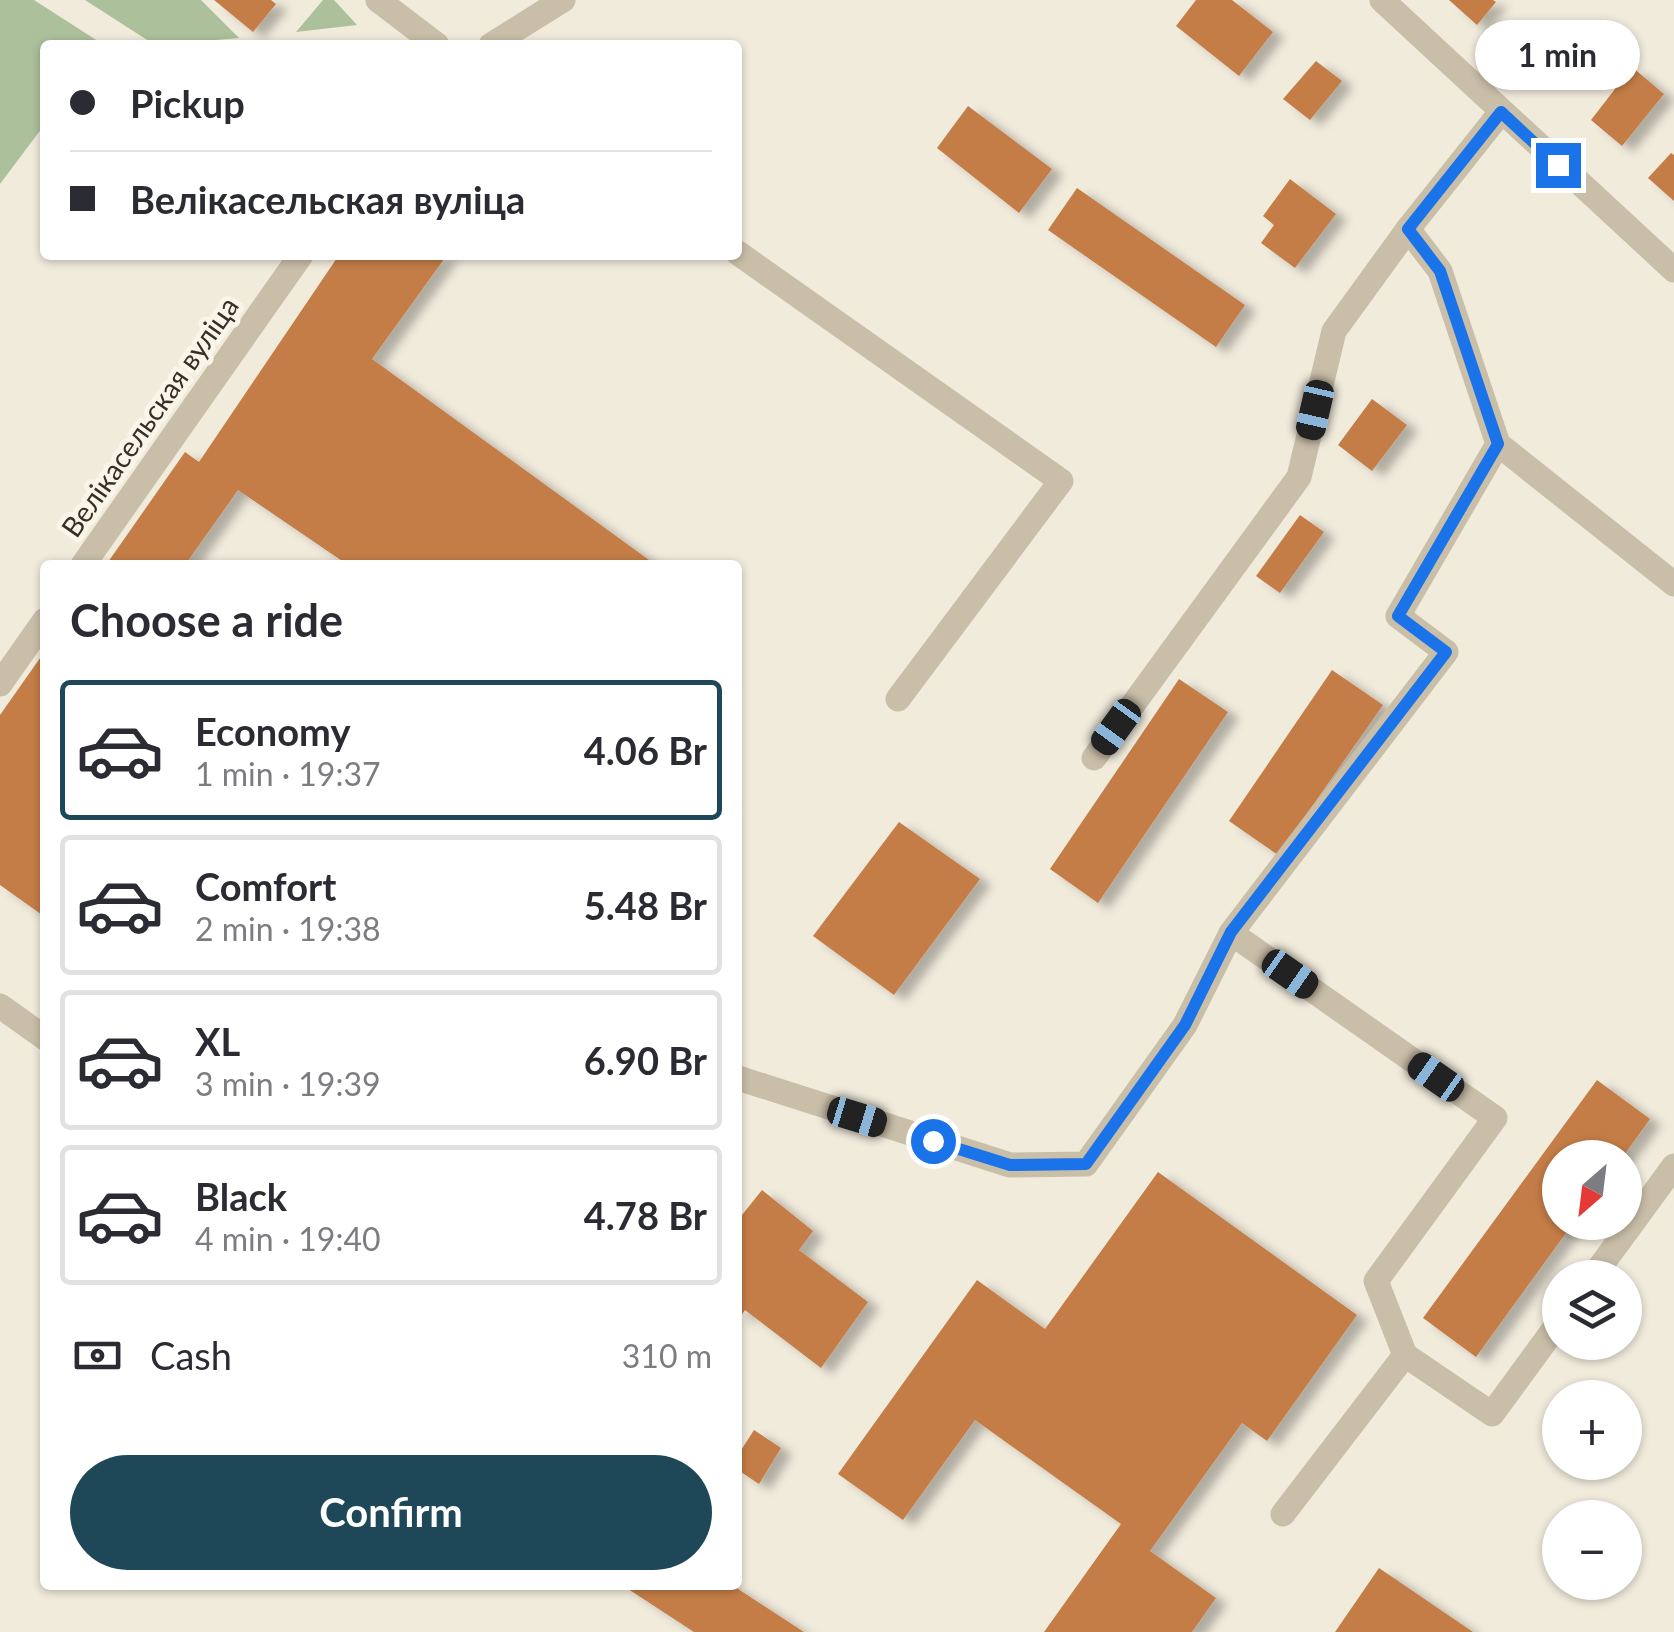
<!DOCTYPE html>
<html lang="en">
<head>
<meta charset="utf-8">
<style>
  body { margin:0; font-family:Lato,sans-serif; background:#f2f2f3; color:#2b2b33; height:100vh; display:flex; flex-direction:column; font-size:38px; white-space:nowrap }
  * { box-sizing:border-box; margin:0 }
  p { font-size:32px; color:#7c7c81 }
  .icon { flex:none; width:55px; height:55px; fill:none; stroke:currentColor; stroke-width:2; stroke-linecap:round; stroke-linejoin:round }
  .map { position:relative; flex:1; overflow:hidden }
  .details { position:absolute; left:40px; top:560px; width:702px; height:1030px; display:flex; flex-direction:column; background:#fff; border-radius:10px; box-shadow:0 2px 8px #0004 }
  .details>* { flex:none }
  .guide { position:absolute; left:40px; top:40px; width:702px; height:220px; border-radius:10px; box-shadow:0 2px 8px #0004; display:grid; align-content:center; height:220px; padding:0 30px; background:#fff }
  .needle { width:65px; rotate:208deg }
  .controls { position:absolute; left:1542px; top:1140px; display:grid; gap:20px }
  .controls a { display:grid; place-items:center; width:100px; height:100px; border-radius:50%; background:#fff; box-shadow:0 2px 8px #0004; font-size:50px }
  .end { position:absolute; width:45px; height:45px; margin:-22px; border:12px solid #1a73e8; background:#fff; box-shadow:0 0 0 5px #fff }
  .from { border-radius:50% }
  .bubble { position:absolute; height:70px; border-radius:35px; background:#fff; box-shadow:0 2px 8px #0004; font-size:32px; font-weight:700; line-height:70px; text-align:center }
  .car { position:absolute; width:30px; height:60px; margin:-30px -15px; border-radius:12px; box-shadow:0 0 8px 2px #0007; background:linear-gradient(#222 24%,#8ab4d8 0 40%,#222 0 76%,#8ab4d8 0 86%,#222 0) }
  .guide b { display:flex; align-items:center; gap:35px; height:95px; font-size:38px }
  .guide b+b { border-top:2px solid #e1e1e2 }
  .guide i { width:25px; height:25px; background:#2b2b33 }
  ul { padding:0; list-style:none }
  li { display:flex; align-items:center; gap:30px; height:140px; margin:0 20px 15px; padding:0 10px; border:5px solid #e1e1e2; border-radius:10px }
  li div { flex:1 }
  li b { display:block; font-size:38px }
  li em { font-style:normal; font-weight:700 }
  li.active { border-color:#1e4857 }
  li>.icon { width:90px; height:90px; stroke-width:1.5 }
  h2 { padding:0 30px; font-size:45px; line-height:120px }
  .pay { display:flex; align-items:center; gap:25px; height:110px; padding:0 30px; font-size:38px }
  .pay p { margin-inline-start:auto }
  .cta { display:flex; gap:20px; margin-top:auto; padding:20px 30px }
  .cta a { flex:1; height:115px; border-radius:60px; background:#1e4857; color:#fff; font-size:40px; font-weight:700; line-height:115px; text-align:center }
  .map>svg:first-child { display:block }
  .green { fill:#adc09c }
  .building { fill:#c47d47; filter:url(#shadow) }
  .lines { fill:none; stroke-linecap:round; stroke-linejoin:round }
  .minor { stroke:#c9bea8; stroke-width:25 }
  .route { stroke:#1a73e8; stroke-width:12 }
  .labels { text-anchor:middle; stroke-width:10; stroke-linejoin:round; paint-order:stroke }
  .street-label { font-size:28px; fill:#362f28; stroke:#f9f5e8 }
</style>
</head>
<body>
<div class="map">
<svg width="1674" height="1632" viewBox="0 0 1674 1632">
  <defs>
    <filter id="shadow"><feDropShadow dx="11" dy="6" stdDeviation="5" flood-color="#0004"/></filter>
  </defs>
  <rect width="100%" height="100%" fill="#f1ebdc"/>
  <g class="green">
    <polygon points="0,0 34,0 104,45 45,45 45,124 0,184"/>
    <polygon points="85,0 201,0 239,38 155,45"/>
    <polygon points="323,0 334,0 357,25 296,32"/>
  </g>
  <g class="building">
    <polygon points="214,0 271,0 276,4 253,32"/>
    <polygon points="1196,0 1232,0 1273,32 1239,76 1176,26"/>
    <polygon points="1449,0 1493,0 1496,2 1477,25"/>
    <polygon points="1316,61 1342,81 1310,120 1283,99"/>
    <polygon points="1632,67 1664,94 1622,146 1591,120"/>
    <polygon points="968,106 1052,169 1019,213 937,148"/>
    <polygon points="1671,153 1674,155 1674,201 1648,178"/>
    <polygon points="1290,179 1336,214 1295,268 1261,243 1274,225 1263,216"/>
    <polygon points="1077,188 1245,305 1216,347 1048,230"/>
    <polygon points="339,255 447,255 372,359 656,565 348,565 238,490 185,565 106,565 185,452 199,462"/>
    <polygon points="1372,399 1407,425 1372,471 1338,445"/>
    <polygon points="1300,515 1324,532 1280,593 1256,576"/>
    <polygon points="45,651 45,917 0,885 0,715"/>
    <polygon points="1332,670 1383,705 1278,855 1229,821"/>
    <polygon points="1179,679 1228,712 1098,903 1050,869"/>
    <polygon points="899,822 980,879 894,995 813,936"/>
    <polygon points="1597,1080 1650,1119 1622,1158 1560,1158 1560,1222 1574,1222 1476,1357 1423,1318"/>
    <polygon points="1158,1172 1357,1315 1267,1441 1242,1423 1150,1551 1216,1598 1192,1632 1044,1632 1121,1524 975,1420 903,1520 838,1474 977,1280 1045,1329"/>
    <polygon points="762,1190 813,1231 799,1250 868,1302 821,1368 745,1310 738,1320 738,1220"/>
    <polygon points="754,1430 781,1448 759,1484 738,1470 738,1455"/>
    <polygon points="1379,1568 1473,1632 1335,1632"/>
    <polygon points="622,1585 732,1585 804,1632 694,1632"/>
  </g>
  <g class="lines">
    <g class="minor">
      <polyline points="378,0 437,45"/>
      <polyline points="1382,0 1674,270"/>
      <polyline points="491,45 563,0"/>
      <polyline points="1501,112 1408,229 1440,271 1498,444 1674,584"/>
      <polyline points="738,253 1061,481 898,699"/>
      <polyline points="83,565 301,255"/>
      <polyline points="0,684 45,620"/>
      <polyline points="1094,758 1299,477 1334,331 1408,229"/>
      <polyline points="1231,933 1446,652 1398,616 1498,444"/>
      <polyline points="0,1006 45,1038"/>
      <polyline points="738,1078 1010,1165 1086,1164 1185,1025 1231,933 1495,1118 1376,1281 1405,1355 1283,1514"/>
      <polyline points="1592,1278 1674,1166"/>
      <polyline points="1405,1355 1492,1414 1560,1321"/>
    </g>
  </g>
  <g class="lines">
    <polyline class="route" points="933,1141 1010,1165 1086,1164 1185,1025 1231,932 1446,652 1398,616 1498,444 1440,271 1408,229 1501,112 1558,165"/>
  </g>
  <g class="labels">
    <g class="street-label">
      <text transform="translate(150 417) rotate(-55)" y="10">Велікасельская вуліца</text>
    </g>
  </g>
</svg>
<div class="controls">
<a><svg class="needle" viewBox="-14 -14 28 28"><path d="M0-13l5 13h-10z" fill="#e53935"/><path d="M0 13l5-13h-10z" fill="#7c7c81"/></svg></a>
<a><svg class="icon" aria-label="layers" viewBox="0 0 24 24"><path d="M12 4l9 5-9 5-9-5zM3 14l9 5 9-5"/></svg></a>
<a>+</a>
<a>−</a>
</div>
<i class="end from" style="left:933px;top:1141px"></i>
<i class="end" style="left:1558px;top:165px"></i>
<div class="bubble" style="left:1475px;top:20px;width:165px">1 min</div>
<i class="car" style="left:1315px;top:410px;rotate:193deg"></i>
<i class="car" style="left:1116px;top:727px;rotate:216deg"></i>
<i class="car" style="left:1290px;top:974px;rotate:125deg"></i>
<i class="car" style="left:1436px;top:1077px;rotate:305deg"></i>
<i class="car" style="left:857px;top:1117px;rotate:107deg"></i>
<div class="guide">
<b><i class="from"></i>Pickup</b>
<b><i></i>Велікасельская вуліца</b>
</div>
<section class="details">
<h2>Choose a ride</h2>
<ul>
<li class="active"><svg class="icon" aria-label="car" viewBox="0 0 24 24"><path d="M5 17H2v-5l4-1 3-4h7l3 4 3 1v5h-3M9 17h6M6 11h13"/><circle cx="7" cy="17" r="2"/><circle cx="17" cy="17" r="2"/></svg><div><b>Economy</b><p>1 min · 19:37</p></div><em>4.06 Br</em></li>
<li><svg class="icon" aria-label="car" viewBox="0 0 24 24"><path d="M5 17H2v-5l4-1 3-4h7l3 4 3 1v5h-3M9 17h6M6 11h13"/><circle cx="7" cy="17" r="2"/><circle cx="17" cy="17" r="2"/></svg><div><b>Comfort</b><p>2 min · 19:38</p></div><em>5.48 Br</em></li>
<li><svg class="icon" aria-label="car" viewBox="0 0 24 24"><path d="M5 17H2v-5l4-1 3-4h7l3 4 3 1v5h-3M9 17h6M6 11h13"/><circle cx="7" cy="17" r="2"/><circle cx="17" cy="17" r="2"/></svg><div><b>XL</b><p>3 min · 19:39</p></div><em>6.90 Br</em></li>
<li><svg class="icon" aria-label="car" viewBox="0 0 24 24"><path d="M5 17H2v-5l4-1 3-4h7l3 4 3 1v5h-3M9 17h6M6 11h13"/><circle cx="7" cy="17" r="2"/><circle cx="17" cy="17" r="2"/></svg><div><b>Black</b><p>4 min · 19:40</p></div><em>4.78 Br</em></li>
</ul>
<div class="pay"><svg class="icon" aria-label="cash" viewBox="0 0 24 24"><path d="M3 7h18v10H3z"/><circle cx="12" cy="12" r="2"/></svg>Cash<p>310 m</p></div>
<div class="cta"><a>Confirm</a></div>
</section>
</div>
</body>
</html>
